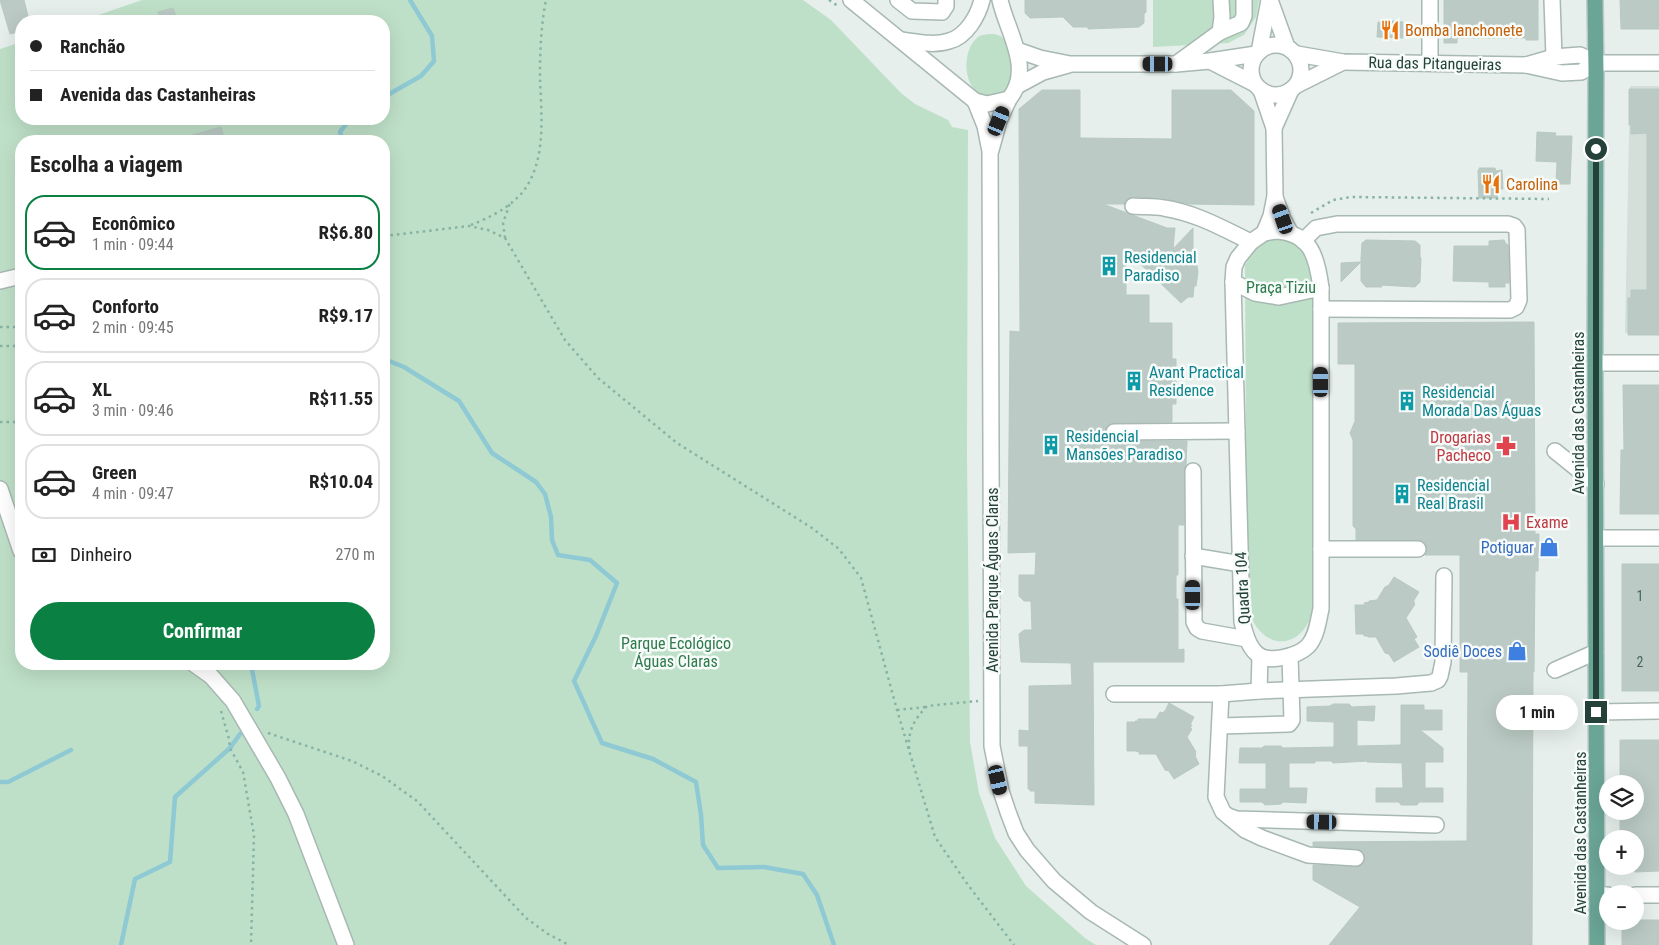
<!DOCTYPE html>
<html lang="pt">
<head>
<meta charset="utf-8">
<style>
  body { margin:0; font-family:"Roboto Condensed",sans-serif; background:#f2f2f2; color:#222; height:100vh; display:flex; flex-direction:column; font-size:19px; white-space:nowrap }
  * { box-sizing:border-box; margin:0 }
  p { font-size:16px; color:#767676 }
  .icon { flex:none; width:28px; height:28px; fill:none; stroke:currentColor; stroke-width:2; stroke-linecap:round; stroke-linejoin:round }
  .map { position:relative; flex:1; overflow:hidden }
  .details { position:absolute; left:15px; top:135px; width:375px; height:535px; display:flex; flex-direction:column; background:#fff; border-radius:20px; box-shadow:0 5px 20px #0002 }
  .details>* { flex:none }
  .top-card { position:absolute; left:15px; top:15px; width:375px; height:110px; border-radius:20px; box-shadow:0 5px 20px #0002; display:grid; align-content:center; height:110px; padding:0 15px; background:#fff }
  .controls { position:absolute; left:1599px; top:775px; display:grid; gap:10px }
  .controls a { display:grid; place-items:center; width:45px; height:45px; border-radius:50%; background:#fff; box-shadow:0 5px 20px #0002; font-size:25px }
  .end { position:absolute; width:22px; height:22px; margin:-11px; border:6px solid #24423a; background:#fff; box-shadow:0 0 0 2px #fff }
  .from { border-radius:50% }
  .bubble { position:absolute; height:35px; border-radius:18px; background:#fff; box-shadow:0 5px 20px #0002; font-size:16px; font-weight:700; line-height:35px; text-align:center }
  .car { position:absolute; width:15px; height:30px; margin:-15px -8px; border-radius:6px; box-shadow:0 0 4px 1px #0007; background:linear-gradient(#222 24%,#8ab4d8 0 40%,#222 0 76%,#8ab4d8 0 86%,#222 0) }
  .top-card b { display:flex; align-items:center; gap:18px; height:48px; font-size:19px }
  .top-card b+b { border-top:1px solid #e0e0e0 }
  .top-card i { width:12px; height:12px; background:#222 }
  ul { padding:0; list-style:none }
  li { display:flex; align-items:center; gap:15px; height:75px; margin:0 10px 8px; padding:0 5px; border:2px solid #e0e0e0; border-radius:20px }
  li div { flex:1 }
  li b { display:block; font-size:19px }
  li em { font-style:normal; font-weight:700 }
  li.selected { border-color:#0b8043 }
  li>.icon { width:45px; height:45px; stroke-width:1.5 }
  h2 { padding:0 15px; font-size:22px; line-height:60px }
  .pay { display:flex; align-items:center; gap:12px; height:55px; padding:0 15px; font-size:19px }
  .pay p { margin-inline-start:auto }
  .cta { display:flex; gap:10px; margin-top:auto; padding:10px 15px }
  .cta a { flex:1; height:58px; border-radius:30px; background:#0b8043; color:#fff; font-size:20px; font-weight:700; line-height:58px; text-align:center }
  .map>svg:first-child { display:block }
  .built { fill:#d4dfda }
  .green { fill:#bfe0c8; fill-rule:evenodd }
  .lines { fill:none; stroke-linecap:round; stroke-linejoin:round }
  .stream { stroke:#8ec9d4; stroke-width:4.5 }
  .building { fill:#bbcac4; stroke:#b8c9c2 }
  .minor-casing { stroke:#a8b8b2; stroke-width:18 }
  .major-casing { stroke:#c2cac8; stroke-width:18 }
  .path { stroke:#86b3a5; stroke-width:2.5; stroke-dasharray:2.5 4; stroke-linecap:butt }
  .minor { stroke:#fff; stroke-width:15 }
  .major { stroke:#6aa596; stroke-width:15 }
  .route { stroke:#24423a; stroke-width:6 }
  .labels { text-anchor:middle; stroke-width:5; stroke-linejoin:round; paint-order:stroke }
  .number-label { font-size:14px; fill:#4a645c }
  .food-label { font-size:16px; fill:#c56008; stroke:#f7fbf9; text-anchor:start }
  .street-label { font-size:16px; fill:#24423a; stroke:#f7fbf9 }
  .culture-label { font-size:16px; fill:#0d838f; stroke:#f7fbf9; text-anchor:start }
  .park-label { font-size:16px; fill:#2d7a4b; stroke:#f7fbf9 }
  .health-label { font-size:16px; fill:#be3a42; stroke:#f7fbf9; text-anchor:end }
  .shop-label { font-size:16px; fill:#366cbe; stroke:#f7fbf9; text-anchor:end }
</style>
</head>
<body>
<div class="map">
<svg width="1659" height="945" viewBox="0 0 1659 945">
  <rect width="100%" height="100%" fill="#e6efeb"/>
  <polygon class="built" points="1630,86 1659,86 1659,333 1625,333"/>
  <g class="green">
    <path d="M142,0h661l28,20 70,73 14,11 33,16 4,7 16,3 -1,325 3,287 9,51 16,45 31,48 59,52 11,7h-1096v-896l21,-7v77h363v-98h-303zM21,141h363v523h-363z"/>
    <polygon points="1153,0 1259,0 1256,17 1244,35 1228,43 1153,47"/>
    <path d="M994,34l7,2 6,7 8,27 -8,19 -7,7c-9,1 -18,1 -25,-6 -12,-12 -11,-40 1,-51 4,-5 12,-5 18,-5z"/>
    <path d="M1276,233l35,19 5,32 -2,322c-10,49 -58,46 -67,-3l-2,-338 13,-22z"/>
  </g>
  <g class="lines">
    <g class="stream">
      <polyline points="384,97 421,76 434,61 432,36 410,0"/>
      <polyline points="343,141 340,132 350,119"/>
      <polyline points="384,359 404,367 459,401 492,453 536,482 545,494 551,517 552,540 558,555 590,560 617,583 596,636 574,681 602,743 653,759 696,782 701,815 703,845 718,868 764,867 803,874 817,895 834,945"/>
      <polyline points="251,664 259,706 257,709"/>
      <polyline points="0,782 8,782 71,750"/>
      <polyline points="121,945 135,879 170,862 175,797 230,748 240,734"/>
    </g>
  </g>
  <g class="building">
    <polygon points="0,0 24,0 29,20 21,21 21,31 10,34"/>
    <polygon points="1025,0 1146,0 1146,12 1144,14 1144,23 1139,27 1088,29 1088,27 1073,27 1063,17 1030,18 1025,13"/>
    <polygon points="1444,0 1538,0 1538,40 1526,40 1526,38 1457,38 1457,43 1444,43"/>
    <polygon points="1620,0 1659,0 1659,29 1621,29"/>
    <polygon points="173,8 178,21 161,21 158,12"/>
    <polygon points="1392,21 1403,22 1403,38 1377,37 1378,22 1392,23"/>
    <polygon points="1629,89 1659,89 1659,335 1628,335 1628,298 1631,298 1631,290 1647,290 1647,133 1631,134 1631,125 1629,125"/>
    <polygon points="1042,90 1080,90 1080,138 1172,139 1172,90 1231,90 1254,111 1254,205 1190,204 1162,198 1134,197 1129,198 1124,204 1103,204 1167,228 1175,228 1173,249 1193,228 1193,258 1196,259 1198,272 1196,286 1194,286 1193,297 1188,297 1181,303 1126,250 1126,295 1149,295 1149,323 1172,323 1172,359 1176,359 1176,404 1172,404 1172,422 1113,423 1106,427 1105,433 1109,440 1114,441 1187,441 1186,465 1184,471 1184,525 1178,525 1178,575 1176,575 1176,599 1178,599 1178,650 1184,649 1184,662 1093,662 1094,805 1035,803 1035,791 1030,791 1030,789 1028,789 1028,746 1019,746 1019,730 1029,731 1029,686 1072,685 1071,663 1021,662 1019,634 1024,630 1032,630 1031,601 1024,601 1019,596 1019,575 1035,575 1036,552 1008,553 1010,331 1020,332 1019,109"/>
    <polygon points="221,127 225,141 182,141 182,138"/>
    <polygon points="1537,132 1556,133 1555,136 1572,136 1570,184 1556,184 1557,162 1536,161"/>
    <polygon points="1479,168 1495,168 1496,171 1502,170 1503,189 1497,189 1497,198 1479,198 1478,170 1479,171"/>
    <polygon points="1366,240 1415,241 1420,245 1420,257 1421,258 1420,282 1415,287 1381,285 1382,287 1366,287 1361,281 1361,258 1362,243"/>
    <polygon points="1504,240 1506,244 1508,245 1509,269 1509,283 1505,283 1505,287 1489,287 1489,282 1453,281 1454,246 1489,246 1489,241"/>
    <polygon points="1361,262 1341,282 1341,263"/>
    <polygon points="1534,322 1535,534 1539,534 1538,571 1535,571 1534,672 1533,672 1532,945 1329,945 1360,907 1313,880 1313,865 1356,867 1363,864 1365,858 1364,853 1357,849 1313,846 1313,842 1467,841 1468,672 1460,672 1460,555 1425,555 1427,549 1426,545 1423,541 1418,540 1356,540 1356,529 1353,526 1353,440 1350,433 1355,421 1355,364 1338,364 1338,323"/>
    <polygon points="1623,385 1659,385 1659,514 1620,514 1621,450 1624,450"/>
    <rect x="1622" y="564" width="37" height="127"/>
    <polygon points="1394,577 1419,592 1414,600 1414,603 1415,604 1406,618 1417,637 1414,639 1419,647 1394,662 1389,654 1385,653 1376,637 1368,637 1367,636 1364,636 1364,634 1356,634 1355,605 1365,605 1364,603 1369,602 1369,601 1377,600 1385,587 1389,585"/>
    <polygon points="1169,703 1194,717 1190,725 1192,725 1190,728 1192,729 1187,737 1196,752 1195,753 1196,755 1195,756 1199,764 1174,779 1169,771 1165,770 1156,754 1139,754 1139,752 1136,751 1127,751 1127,722 1136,722 1135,721 1138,721 1138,719 1156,719 1160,712 1162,713 1165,711"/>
    <polygon points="1333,704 1349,704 1352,707 1375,706 1374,721 1357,720 1357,746 1401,745 1401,705 1424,705 1424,710 1442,710 1442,730 1420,730 1443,748 1443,762 1425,762 1425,788 1443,788 1443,802 1419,802 1417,805 1401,805 1399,802 1376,802 1376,788 1403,788 1402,763 1367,762 1368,761 1333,763 1331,761 1315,761 1315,763 1289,763 1289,788 1307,788 1306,803 1283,802 1281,804 1265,805 1262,802 1240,802 1240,789 1266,789 1266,763 1239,763 1240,748 1262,748 1264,746 1281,746 1283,748 1334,747 1334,722 1307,721 1307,707 1330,706"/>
    <polygon points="1620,740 1659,740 1659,871 1635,872 1635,839 1620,839 1620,811 1635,811 1635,784 1620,784"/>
    <polygon points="1635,920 1659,920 1659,945 1622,945 1622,921 1635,921"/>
  </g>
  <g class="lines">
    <defs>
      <g id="minor">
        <path d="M851,0l124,101 12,3 22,-5c25,-30 -2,-67 -9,-99"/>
        <polyline points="898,0 912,11 942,12 946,6 946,0"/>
        <polyline points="1270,0 1287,47"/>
        <polyline points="1430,0 1430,63"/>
        <polyline points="1552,0 1554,57"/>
        <polyline points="1220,32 1241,23 1244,16 1244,0"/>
        <path d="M901,40c16,2 33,6 48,1 17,-4 29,-25 33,-41"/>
        <circle cx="1276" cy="70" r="25"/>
        <polyline points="1017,50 1040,58 1070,64 1176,64 1210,61 1256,54"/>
        <polyline points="1259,52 1269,0"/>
        <polyline points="1297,54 1343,62 1526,65 1562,73 1581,72 1596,63"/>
        <polyline points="1210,61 1255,84"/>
        <polyline points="1176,64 1220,32 1222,17 1221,0"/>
        <polyline points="1526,65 1554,57 1580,55 1596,63 1659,63"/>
        <polyline points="1297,85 1343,62"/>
        <polyline points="1017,86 1043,72 1068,65"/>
        <polyline points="1261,90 1274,128 1275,196 1271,216 1264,233"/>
        <polyline points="975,101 985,126 990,151 992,746 1001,791 1008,812 1016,833 1027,850 1054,881 1091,912 1143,945"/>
        <polyline points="1274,128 1291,90"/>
        <polyline points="991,150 999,121 1009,99"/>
        <polyline points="1275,197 1283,219 1290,232"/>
        <path d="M1133,206c10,1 21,0 31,2 32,5 58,20 87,34"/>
        <path d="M1276,231c35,2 41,26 45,57v321c-3,12 -4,27 -13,37 -10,10 -40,18 -51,8 -9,-8 -12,-21 -15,-32l-9,-340 1,-15 4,-9 13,-16 13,-9z"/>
        <polyline points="1303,241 1316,228 1337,224 1508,224 1514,226 1517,230 1519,300 1516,307 1510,310 1321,309"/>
        <polyline points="0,281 21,276"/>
        <polyline points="1233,282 1255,293 1279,297 1321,288"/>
        <polyline points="1595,363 1659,363"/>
        <polyline points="1114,432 1237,431"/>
        <polyline points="1555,451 1596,484"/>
        <polyline points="1193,471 1194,622 1197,628 1202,631 1247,639"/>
        <polyline points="0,489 21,551"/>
        <polyline points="1596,538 1659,538"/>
        <polyline points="1321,549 1418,549"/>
        <polyline points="1193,556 1241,564"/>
        <polyline points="194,664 211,676 233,701 278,778 296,814 346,945"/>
        <polyline points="1555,670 1596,652"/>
        <polyline points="1259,691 1260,656"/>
        <polyline points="1114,694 1221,694 1259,691 1396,686 1431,683 1438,680 1440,676 1443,662 1444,576"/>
        <polyline points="1221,694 1216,797 1223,812 1228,816 1237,819 1436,825"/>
        <polyline points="1596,712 1659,711"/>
        <polyline points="1220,726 1289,724 1292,720 1290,656"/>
        <polyline points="1229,817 1245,830 1262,838 1308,855 1356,858"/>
        <polyline points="1597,895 1608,895"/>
        <polyline points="1635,895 1659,895"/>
      </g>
      <polyline id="major" points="1595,0 1596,72 1595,363 1597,945"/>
    </defs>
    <use href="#minor" class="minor-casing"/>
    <use href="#major" class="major-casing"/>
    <g class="path">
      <polyline points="829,0 838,6"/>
      <polyline points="1311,213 1333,200 1351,197 1549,199"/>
      <path d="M471,225c18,-7 42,-19 54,-36 22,-32 16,-76 15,-112 0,-26 1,-52 6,-77"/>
      <polyline points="384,236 469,226 488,230 505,238 565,340 598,378 677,443 812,528 839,549 861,578 897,710 935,837 968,885 1014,945"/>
      <polyline points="505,238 503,223 510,203"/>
      <polyline points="0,327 21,327"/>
      <polyline points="0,346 21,346"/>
      <polyline points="0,422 21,422"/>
      <polyline points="897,710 926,707"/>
      <polyline points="221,711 229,739 230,748 243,772 254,835 251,945"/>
      <polyline points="268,733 352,761 382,776 417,801 526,918 548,934 569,945"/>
      <path d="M909,749c-1,-19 5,-29 18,-43l51,-5"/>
    </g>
    <use href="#minor" class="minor"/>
    <use href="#major" class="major"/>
  </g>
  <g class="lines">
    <polyline class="route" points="1596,149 1596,712"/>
  </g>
  <defs>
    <symbol id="restaurant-bare" viewBox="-9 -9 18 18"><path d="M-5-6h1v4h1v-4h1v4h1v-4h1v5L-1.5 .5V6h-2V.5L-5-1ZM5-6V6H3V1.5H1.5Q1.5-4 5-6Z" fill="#e8710a" stroke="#f7fbf9" stroke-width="2.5" paint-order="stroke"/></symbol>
    <symbol id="building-bare" viewBox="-9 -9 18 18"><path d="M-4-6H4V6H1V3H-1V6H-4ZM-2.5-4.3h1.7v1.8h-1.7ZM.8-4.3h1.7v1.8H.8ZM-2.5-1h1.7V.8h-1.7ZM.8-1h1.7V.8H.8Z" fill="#0f9aa8" stroke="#f7fbf9" stroke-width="2.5" paint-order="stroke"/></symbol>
    <symbol id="pharmacy-bare" viewBox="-9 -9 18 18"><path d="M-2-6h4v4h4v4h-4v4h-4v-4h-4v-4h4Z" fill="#e0444e" stroke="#f7fbf9" stroke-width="2.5" paint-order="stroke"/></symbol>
    <symbol id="hospital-bare" viewBox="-9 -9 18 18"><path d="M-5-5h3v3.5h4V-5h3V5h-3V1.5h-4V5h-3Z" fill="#e0444e" stroke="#f7fbf9" stroke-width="2.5" paint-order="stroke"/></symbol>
    <symbol id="shop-bare" viewBox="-9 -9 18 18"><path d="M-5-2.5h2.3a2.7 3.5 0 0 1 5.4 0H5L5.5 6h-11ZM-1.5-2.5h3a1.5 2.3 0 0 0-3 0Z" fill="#3f7fe0" stroke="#f7fbf9" stroke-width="2.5" paint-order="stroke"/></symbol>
  </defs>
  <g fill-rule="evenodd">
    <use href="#restaurant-bare" x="1376" y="16" width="28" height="28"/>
    <use href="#restaurant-bare" x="1477" y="170" width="28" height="28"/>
    <use href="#building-bare" x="1095" y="252" width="28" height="28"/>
    <use href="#building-bare" x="1120" y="367" width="28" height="28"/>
    <use href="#building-bare" x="1393" y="387" width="28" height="28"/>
    <use href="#building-bare" x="1037" y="431" width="28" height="28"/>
    <use href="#pharmacy-bare" x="1492" y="432" width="28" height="28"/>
    <use href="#building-bare" x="1388" y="480" width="28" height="28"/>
    <use href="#hospital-bare" x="1497" y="508" width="28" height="28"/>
    <use href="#shop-bare" x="1535" y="533" width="28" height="28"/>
    <use href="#shop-bare" x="1503" y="637" width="28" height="28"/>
  </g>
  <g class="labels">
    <g class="number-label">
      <text x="1640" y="601">1</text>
      <text x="1640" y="667">2</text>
    </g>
    <g class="food-label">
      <text x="1405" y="36">Bomba lanchonete</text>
      <text x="1506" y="190">Carolina</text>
    </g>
    <g class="street-label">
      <text transform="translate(1435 63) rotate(1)" y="6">Rua das Pitangueiras</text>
      <text transform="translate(1578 413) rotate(-90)" y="6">Avenida das Castanheiras</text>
      <text transform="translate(992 580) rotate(-90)" y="6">Avenida Parque Águas Claras</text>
      <text transform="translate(1242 588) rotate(-93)" y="6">Quadra 104</text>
      <text transform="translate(1580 833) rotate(-90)" y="6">Avenida das Castanheiras</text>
    </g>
    <g class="culture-label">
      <text x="1124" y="263">Residencial<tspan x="1124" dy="18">Paradiso</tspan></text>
      <text x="1149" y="378">Avant Practical<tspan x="1149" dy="18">Residence</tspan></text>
      <text x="1422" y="398">Residencial<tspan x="1422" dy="18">Morada Das Águas</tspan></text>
      <text x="1066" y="442">Residencial<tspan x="1066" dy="18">Mansões Paradiso</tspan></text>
      <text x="1417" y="491">Residencial<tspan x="1417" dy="18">Real Brasil</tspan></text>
    </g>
    <g class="park-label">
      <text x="1281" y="293">Praça Tiziu</text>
      <text x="676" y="649">Parque Ecológico<tspan x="676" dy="18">Águas Claras</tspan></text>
    </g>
    <g class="health-label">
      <text x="1491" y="443">Drogarias<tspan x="1491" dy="18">Pacheco</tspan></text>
      <text x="1526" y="528" text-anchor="start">Exame</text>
    </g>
    <g class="shop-label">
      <text x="1534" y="553">Potiguar</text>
      <text x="1502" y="657">Sodiê Doces</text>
    </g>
  </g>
</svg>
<div class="controls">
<a><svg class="icon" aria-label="layers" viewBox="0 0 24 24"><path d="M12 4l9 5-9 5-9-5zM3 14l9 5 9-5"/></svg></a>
<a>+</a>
<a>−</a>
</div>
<i class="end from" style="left:1596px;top:149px"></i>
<i class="end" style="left:1596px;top:712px"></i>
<div class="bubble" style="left:1496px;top:695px;width:82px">1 min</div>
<i class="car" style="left:1158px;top:64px;rotate:270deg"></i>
<i class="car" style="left:999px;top:121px;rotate:23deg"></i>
<i class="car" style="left:1283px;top:219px;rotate:341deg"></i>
<i class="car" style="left:1321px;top:382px;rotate:0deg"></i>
<i class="car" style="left:1193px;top:595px;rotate:0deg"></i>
<i class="car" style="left:998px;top:780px;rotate:167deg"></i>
<i class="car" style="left:1322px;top:822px;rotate:271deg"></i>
<div class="top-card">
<b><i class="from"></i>Ranchão</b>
<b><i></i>Avenida das Castanheiras</b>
</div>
<section class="details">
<h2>Escolha a viagem</h2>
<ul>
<li class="selected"><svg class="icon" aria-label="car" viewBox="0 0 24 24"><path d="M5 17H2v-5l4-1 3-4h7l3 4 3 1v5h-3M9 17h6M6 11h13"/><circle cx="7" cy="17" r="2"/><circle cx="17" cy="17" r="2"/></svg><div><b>Econômico</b><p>1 min · 09:44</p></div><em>R$6.80</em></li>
<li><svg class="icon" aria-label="car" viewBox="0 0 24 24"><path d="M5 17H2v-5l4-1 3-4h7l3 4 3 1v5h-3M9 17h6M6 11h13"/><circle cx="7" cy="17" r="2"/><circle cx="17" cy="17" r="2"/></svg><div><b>Conforto</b><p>2 min · 09:45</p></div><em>R$9.17</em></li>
<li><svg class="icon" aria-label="car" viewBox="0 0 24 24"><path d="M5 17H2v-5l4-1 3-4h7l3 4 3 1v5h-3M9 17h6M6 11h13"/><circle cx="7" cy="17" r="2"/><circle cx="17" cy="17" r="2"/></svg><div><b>XL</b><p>3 min · 09:46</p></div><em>R$11.55</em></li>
<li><svg class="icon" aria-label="car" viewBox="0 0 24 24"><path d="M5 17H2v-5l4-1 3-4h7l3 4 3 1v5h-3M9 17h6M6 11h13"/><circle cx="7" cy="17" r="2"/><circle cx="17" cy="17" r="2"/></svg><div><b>Green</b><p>4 min · 09:47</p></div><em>R$10.04</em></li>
</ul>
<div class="pay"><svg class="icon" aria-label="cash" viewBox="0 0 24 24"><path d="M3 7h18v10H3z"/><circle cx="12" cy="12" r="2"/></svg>Dinheiro<p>270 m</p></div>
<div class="cta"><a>Confirmar</a></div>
</section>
</div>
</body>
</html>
